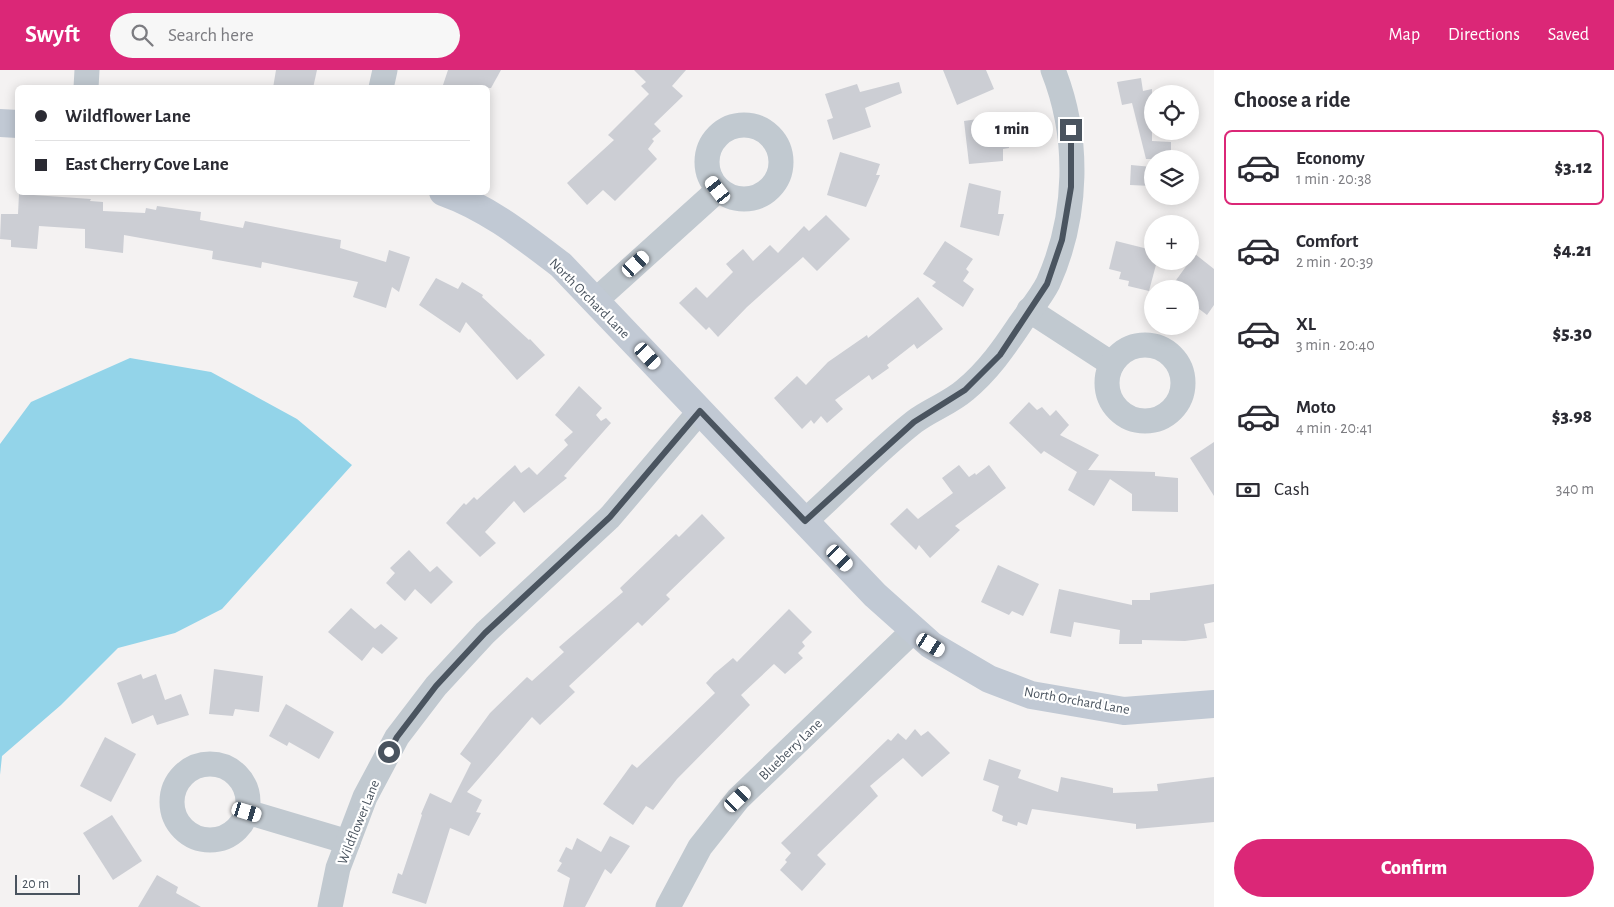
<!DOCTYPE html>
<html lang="en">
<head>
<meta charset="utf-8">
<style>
  body { margin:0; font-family:"Alegreya Sans",sans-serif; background:#f7f7f7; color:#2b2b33; height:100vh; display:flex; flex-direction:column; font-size:19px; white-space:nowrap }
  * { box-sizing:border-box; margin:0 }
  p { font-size:16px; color:#7c7c81 }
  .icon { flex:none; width:28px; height:28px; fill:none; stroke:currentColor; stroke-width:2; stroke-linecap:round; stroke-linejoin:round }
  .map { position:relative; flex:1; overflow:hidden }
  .panel { display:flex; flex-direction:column; background:#fff; width:400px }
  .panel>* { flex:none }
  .banner { position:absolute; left:15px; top:15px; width:475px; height:110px; border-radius:8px; box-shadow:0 2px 12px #0003; display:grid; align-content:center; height:110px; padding:0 20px; background:#fff }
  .tools { position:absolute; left:1144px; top:15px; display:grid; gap:10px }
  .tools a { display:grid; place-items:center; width:55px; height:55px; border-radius:50%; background:#fff; box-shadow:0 2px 12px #0003; font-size:25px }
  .scale { position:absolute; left:15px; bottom:12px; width:65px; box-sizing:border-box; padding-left:5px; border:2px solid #4a545f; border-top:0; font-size:14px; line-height:18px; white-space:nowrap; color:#4a545f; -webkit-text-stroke:4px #fff; paint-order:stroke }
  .end { position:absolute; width:22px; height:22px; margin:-11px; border:6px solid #4a545f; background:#fff; box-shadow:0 0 0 2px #fff }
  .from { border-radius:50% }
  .bubble { position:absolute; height:35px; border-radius:18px; background:#fff; box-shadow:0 2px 12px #0003; font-size:16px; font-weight:800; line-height:35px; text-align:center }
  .car { position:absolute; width:15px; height:30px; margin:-15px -8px; border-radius:6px; box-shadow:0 0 4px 1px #0007; background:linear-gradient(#fff 24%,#345 0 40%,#fff 0 76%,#345 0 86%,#fff 0) }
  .banner b { display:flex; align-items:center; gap:18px; height:48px; font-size:19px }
  .banner b+b { border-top:1px solid #e1e1e2 }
  .banner i { width:12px; height:12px; background:#2b2b33 }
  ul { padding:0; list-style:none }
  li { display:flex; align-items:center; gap:15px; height:75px; margin:0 10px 8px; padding:0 10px; border:2px solid transparent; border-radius:8px }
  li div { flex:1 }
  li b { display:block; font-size:19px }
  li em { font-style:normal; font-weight:800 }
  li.on { border-color:#db2777 }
  li>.icon { width:45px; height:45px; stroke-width:1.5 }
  h2 { padding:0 20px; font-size:22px; line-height:60px }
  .pay { display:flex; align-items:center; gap:12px; height:55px; padding:0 20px; font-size:19px }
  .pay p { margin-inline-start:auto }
  .cta { display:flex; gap:10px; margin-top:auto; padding:10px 20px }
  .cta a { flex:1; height:58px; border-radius:30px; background:#db2777; color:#fff; font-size:20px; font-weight:800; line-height:58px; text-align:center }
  header { display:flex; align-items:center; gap:30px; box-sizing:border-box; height:70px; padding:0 25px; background:#db2777; color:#fff }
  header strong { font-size:24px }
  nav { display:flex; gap:28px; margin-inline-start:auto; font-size:18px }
  .search { width:350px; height:45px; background:#f7f7f7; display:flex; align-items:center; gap:12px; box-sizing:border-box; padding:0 18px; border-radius:28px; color:#7c7c81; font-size:19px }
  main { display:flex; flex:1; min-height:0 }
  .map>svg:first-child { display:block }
  .water { fill:#93d4e9 }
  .building { fill:#ccced4 }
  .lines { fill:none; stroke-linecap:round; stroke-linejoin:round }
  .street { stroke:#c1c9d0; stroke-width:25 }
  .secondary { stroke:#c1c9d4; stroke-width:28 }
  .route { stroke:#4a545f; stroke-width:6 }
  .labels { text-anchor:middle; stroke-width:4.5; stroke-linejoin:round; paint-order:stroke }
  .street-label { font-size:14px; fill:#4a545f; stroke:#fff }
</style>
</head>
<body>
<header>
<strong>Swyft</strong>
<div class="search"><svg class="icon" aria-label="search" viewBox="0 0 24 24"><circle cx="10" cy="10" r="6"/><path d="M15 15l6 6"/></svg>Search here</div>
<nav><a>Map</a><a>Directions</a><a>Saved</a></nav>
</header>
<main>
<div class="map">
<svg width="1214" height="837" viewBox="0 0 1214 837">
  <rect width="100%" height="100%" fill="#f4f2f2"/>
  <polygon class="water" points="130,288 211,302 297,349 352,395 222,539 175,563 118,578 61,635 2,686 0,705 0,374 31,332"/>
  <g class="building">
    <polygon points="276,0 317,0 313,18 273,18"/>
    <polygon points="448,0 501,0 491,18 442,18"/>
    <polygon points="634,0 686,0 672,16 683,26 654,54 661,61 652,69 654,71 648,79 657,89 615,131 603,120 587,135 567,113 614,70 608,65 649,24 641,16 646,12"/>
    <polygon points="943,0 986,0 994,19 957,35"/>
    <polygon points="1141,8 1143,21 1152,19 1152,71 1171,72 1171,89 1146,89 1132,33 1122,35 1117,12"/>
    <polygon points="899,12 902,23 865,38 871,57 833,70 827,50 833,48 825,24 857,14 860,22"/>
    <polygon points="1005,45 1009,78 1003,79 1003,91 969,94 964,51"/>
    <polygon points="840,82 880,94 876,105 880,105 866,137 827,125"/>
    <polygon points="1131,95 1152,97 1152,116 1130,115"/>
    <polygon points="969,113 1001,121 998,144 1004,144 999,166 960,157"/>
    <polygon points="19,124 91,129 90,131 103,132 103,141 145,143 146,138 156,140 157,136 201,142 200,150 243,158 245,151 341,170 340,178 386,192 389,180 410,187 399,222 392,217 386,238 353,227 358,212 262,192 261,198 212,189 213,181 124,165 123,183 85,178 85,159 39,156 37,179 11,177 11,170 0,169 1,144 18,144"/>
    <polygon points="826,145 850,169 817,201 803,187 747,237 718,267 709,257 706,260 679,233 696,217 707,228 733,202 726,194 743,179 753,191 770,175 778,183 804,156 809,161"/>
    <polygon points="945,171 973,189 966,199 969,202 963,211 974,219 963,237 932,216 936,212 923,204"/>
    <polygon points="1116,171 1152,180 1152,191 1157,191 1149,221 1128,216 1129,211 1119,209 1121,202 1109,199"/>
    <polygon points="1195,184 1214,199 1214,235 1207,245 1190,232 1190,219 1183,219 1174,213"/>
    <polygon points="436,208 458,219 462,212 483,225 482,227 529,270 530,269 545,285 517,310 466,252 460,263 419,235"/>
    <polygon points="918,227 943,259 917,279 914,274 887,295 889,298 872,310 869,305 835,330 843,339 827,353 821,346 814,354 811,350 802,359 774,328 797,306 806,315 828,292 867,265 868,268"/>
    <polygon points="579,316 602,338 596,345 601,351 606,348 611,353 564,406 567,408 524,443 514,431 485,462 496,473 480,487 446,453 464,433 466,435 474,427 477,430 515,395 521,403 529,397 537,405 568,375 564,370 573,362 555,345"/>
    <polygon points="1029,332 1037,340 1042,337 1050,346 1056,340 1069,355 1060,365 1099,385 1088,400 1155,402 1155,406 1178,408 1178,442 1132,441 1132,424 1110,409 1094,436 1068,420 1077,402 1044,381 1041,384 1009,353"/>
    <polygon points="1214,372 1214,426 1190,388"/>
    <polygon points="959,395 969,407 975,403 976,405 989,395 1006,418 955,456 960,460 930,488 919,475 916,480 890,454 907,438 918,449 953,423 942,408"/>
    <polygon points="702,444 725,468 666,525 670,529 642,556 638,552 569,616 575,622 540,655 532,647 467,722 482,730 476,742 481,743 469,766 450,758 426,834 392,823 398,803 402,805 422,745 421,744 430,723 451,733 471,693 460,684 490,643 527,607 532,611 564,582 559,577 623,522 620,518 676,464 679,467"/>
    <polygon points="409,480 430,502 437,496 453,512 431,534 415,519 405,531 386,513 395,503 390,498"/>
    <polygon points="998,495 1039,514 1023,546 1012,541 1009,545 981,532"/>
    <polygon points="1214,514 1214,552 1204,554 1207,568 1185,571 1142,570 1142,574 1119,574 1120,560 1074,552 1071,567 1050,563 1059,519 1132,535 1132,530 1150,530 1150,523"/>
    <polygon points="351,538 375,559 381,554 398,568 382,584 373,577 362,591 328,562"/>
    <polygon points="789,539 812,562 802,572 805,576 798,583 803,588 785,604 774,594 741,625 750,635 677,709 653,740 646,736 633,755 603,734 632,694 637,698 715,623 706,613 714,604 733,588 737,592"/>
    <polygon points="214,599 263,606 259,642 235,639 233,646 209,644"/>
    <polygon points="141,604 143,609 156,604 165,630 181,624 189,645 157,655 153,645 132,654 117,613"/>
    <polygon points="286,634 334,662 319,689 289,672 287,676 269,666"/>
    <polygon points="915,659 921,666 928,661 950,683 922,707 903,688 870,716 878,726 817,785 826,794 802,821 780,800 787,792 785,790 791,783 781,773 888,669 891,671 898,663 906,670"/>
    <polygon points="105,667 136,684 111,732 80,716"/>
    <polygon points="989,689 1021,700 1018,708 1058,722 1061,707 1113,718 1113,723 1158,721 1157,714 1214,707 1214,752 1136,759 1136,754 1032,739 1027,755 1018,752 1017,756 1002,751 1003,746 992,741 999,716 983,710"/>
    <polygon points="112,745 142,791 113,810 83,763"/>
    <polygon points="610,766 630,776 611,804 605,799 585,837 563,837 570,808 557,801 562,793 559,791 566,777 572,780 577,768 601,782"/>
    <polygon points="157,805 178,817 176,823 201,837 138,837"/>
  </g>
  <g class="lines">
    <g class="street">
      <polyline points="86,18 87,0"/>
      <polyline points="381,18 385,0"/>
      <circle cx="744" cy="92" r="37"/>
      <polyline points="595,231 718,120"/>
      <polyline points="1029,240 1112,294"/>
      <circle cx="1145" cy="313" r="38"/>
      <path d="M805,451c35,-31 72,-70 109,-99 16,-12 36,-19 51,-32 23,-19 39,-42 55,-66 9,-13 21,-27 28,-41 30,-67 32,-145 5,-213"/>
      <circle cx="210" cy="732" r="38"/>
      <polyline points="247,742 348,772"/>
      <polyline points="330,837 338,798 365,727 397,667 436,616 485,563 610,447 700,341"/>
      <polyline points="668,837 700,777 738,729 914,560"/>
    </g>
    <g class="secondary">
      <polyline points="0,53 18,54"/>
      <path d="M443,122c45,16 80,44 118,73l314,330 56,50 58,34 42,16 93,16 90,-7"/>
    </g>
  </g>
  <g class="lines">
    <polyline class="route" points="389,682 397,667 436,616 485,563 610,447 700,341 805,451 914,352 965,320 1000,285 1047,214 1062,170 1071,117 1071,60"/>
  </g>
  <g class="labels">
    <g class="street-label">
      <text transform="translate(590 228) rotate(45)" y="5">North Orchard Lane</text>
      <text transform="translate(1077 630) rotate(10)" y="5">North Orchard Lane</text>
      <text transform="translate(790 679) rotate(-44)" y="5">Blueberry Lane</text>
      <text transform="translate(358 752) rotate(-68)" y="5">Wildflower Lane</text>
    </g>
  </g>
</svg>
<div class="tools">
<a><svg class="icon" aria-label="locate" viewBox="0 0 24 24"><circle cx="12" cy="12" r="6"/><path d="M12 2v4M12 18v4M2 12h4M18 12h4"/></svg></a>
<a><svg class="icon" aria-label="layers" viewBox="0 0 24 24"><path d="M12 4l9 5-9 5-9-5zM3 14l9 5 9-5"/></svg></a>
<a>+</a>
<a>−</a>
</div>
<div class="scale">20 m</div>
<i class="end from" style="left:389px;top:682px"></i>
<i class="end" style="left:1071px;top:60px"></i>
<div class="bubble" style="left:971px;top:42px;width:82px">1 min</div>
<i class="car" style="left:718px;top:120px;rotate:322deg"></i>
<i class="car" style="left:636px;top:194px;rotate:48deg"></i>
<i class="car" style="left:648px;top:286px;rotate:137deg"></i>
<i class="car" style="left:840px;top:488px;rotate:136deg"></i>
<i class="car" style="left:931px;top:575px;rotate:121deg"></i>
<i class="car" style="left:738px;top:729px;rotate:46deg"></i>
<i class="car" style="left:247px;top:742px;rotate:107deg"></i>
<div class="banner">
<b><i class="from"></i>Wildflower Lane</b>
<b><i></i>East Cherry Cove Lane</b>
</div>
</div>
<section class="panel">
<h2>Choose a ride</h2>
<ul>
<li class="on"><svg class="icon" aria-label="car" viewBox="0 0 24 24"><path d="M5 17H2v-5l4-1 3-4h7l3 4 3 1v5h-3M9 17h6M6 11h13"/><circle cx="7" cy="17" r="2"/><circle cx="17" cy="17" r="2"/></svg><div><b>Economy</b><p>1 min · 20:38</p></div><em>$3.12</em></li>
<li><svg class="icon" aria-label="car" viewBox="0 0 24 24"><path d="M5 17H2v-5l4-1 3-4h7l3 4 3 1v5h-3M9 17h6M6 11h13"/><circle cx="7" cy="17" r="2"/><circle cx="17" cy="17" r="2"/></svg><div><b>Comfort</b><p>2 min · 20:39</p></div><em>$4.21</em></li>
<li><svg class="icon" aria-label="car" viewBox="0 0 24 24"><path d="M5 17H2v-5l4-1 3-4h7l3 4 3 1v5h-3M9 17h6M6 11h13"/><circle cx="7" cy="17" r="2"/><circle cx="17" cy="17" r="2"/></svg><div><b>XL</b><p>3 min · 20:40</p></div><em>$5.30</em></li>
<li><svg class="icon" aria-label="car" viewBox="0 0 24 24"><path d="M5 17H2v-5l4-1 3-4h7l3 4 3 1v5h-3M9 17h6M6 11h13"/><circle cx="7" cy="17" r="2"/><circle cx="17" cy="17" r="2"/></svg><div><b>Moto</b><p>4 min · 20:41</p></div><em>$3.98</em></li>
</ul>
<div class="pay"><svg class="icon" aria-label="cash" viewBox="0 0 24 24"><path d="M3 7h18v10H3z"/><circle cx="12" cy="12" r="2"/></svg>Cash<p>340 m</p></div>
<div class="cta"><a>Confirm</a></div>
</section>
</main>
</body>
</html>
